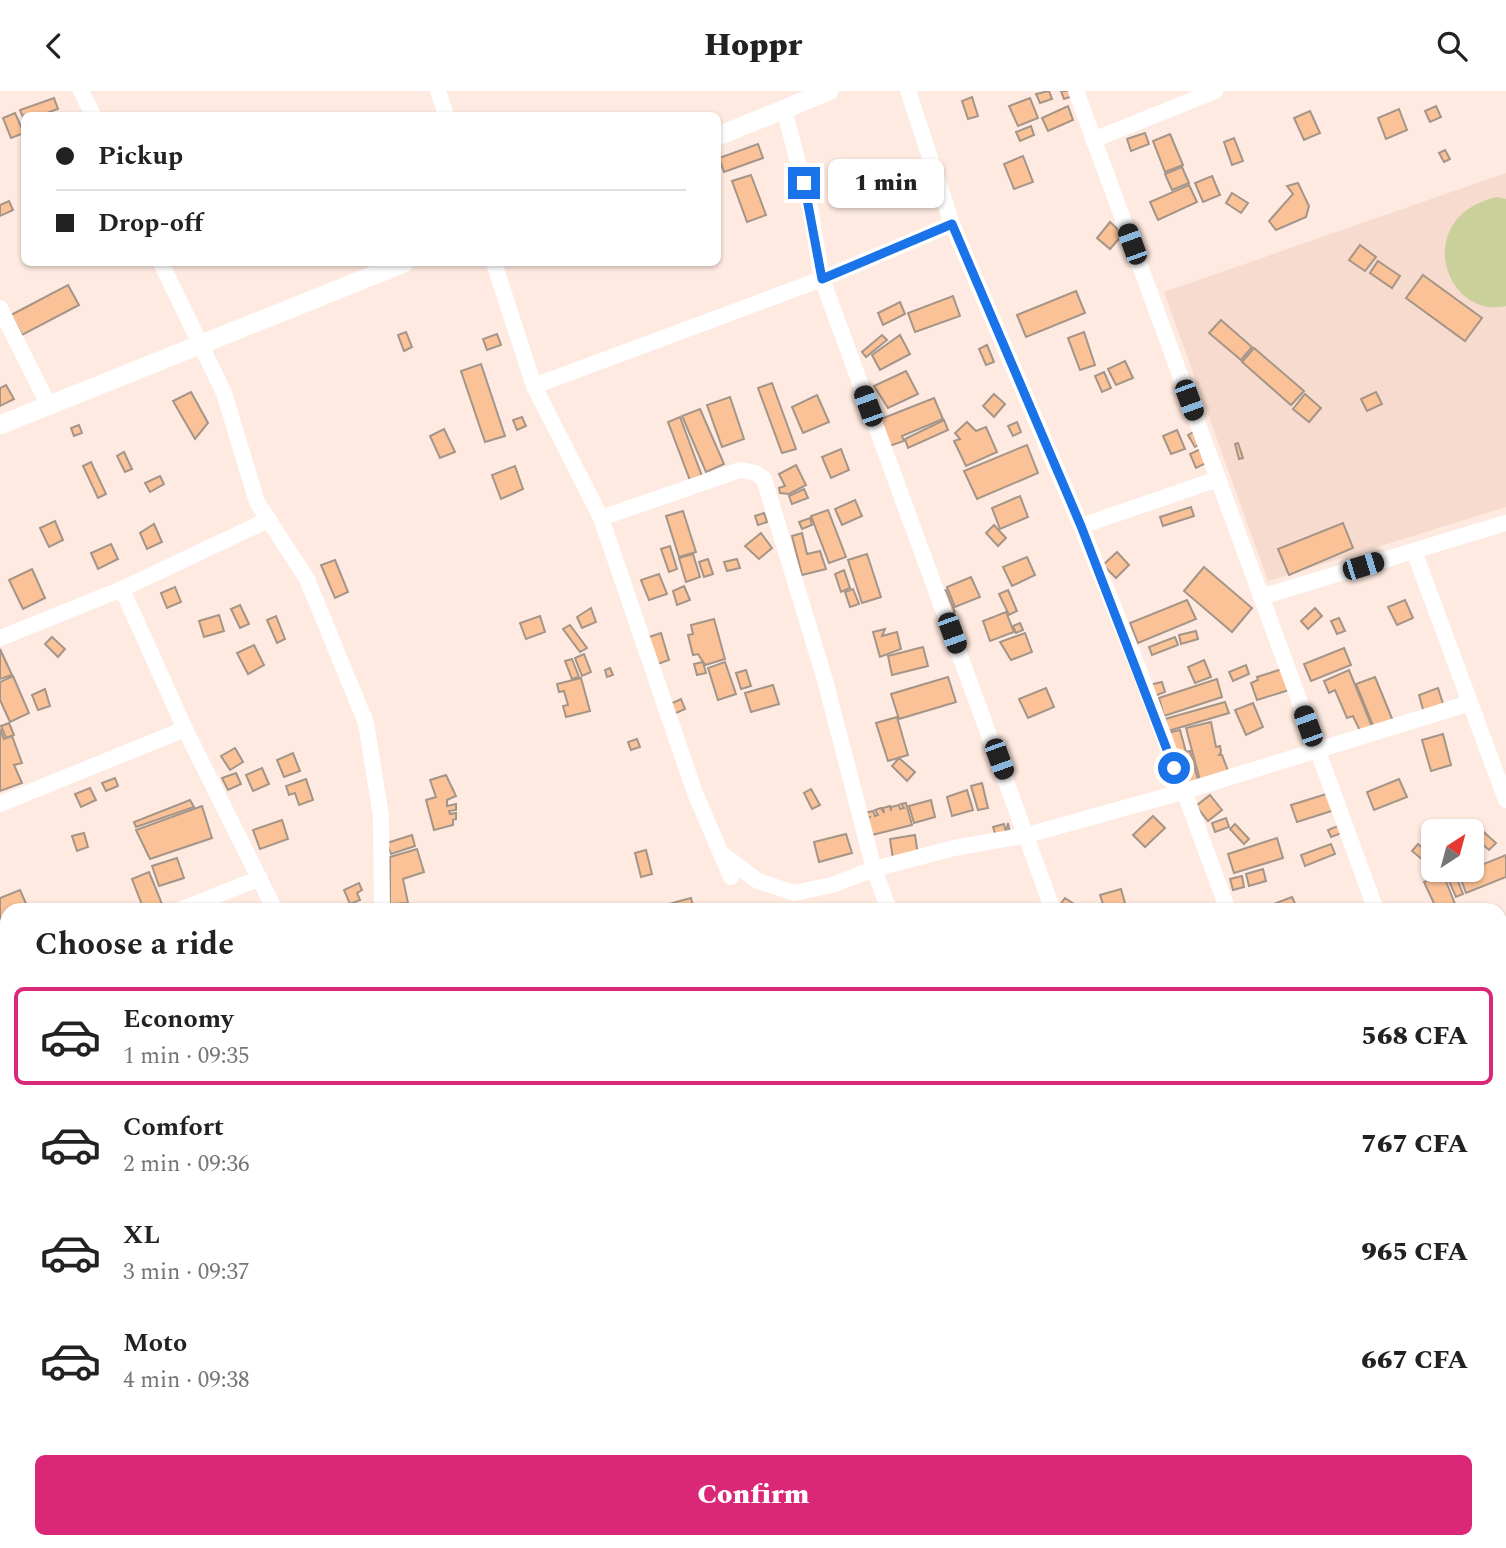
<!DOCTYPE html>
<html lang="en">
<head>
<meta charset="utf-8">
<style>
  body { margin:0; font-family:Spectral,serif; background:#f2f2f2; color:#222; height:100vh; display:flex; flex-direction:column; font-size:26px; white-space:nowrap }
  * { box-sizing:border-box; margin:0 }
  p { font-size:23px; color:#767676 }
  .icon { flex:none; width:38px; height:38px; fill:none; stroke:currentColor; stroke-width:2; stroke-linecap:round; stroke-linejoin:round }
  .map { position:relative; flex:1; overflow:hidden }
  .drawer { position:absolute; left:0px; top:812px; width:1507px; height:646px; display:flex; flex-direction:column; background:#fff; border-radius:21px 21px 0 0; box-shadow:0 2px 5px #0004 }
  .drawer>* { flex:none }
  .guide { position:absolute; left:21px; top:21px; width:700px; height:154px; border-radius:10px; box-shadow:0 2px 5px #0004; display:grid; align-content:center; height:154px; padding:0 35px; background:#fff }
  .needle { width:46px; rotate:36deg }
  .buttons { position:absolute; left:1421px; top:728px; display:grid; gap:14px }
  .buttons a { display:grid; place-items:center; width:63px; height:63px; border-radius:10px; background:#fff; box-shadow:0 2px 5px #0004; font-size:35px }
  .end { position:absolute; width:32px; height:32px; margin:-16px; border:9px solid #1a73e8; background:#fff; box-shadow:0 0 0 4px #fff }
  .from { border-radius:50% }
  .bubble { position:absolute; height:49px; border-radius:10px; background:#fff; box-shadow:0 2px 5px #0004; font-size:23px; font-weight:800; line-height:49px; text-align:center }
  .car { position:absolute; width:21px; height:42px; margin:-21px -10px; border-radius:9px; box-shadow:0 0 5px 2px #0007; background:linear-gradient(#222 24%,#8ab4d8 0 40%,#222 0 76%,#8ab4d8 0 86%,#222 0) }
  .guide b { display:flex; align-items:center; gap:24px; height:66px; font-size:26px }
  .guide b+b { border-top:2px solid #e0e0e0 }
  .guide i { width:18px; height:18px; background:#222 }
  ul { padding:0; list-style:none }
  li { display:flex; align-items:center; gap:21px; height:98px; margin:0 14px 10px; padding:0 21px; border:4px solid transparent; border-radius:10px }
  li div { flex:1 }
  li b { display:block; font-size:26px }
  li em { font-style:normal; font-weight:800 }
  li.selected { border-color:#db2777 }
  li>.icon { width:63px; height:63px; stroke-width:1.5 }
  h2 { padding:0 35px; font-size:32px; line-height:84px }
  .action { display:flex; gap:14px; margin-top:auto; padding:14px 35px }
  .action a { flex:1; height:80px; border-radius:10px; background:#db2777; color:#fff; font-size:28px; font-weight:800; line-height:80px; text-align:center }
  header { display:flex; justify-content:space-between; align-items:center; height:91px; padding:0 35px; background:#fff; font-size:32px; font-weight:800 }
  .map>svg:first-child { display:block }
  .built { fill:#f7dbce }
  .green { fill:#c9d099 }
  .building { fill:#fac296; stroke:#a59589; stroke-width:2 }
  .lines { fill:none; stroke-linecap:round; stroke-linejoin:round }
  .minor { stroke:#fff; stroke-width:16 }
  .tertiary { stroke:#fff; stroke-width:19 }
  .route { stroke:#1a73e8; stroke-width:9 }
</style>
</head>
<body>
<header><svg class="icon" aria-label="back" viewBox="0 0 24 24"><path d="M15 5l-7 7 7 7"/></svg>Hoppr<svg class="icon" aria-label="search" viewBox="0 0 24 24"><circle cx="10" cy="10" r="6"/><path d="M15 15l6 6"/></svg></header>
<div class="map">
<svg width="1506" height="1457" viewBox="0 0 1506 1457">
  <rect width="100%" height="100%" fill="#feeae0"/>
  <polygon class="built" points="1506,82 1506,416 1268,490 1164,201"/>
  <path class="green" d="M1497,106l9,2v107c-61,14 -96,-89 -9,-109z"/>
  <g class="building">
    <polygon points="1049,0 1052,8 1040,12 1036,3"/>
    <polygon points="1061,0 1074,0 1075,4 1064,8"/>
    <polygon points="972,6 978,25 968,28 962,10"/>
    <polygon points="54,7 58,18 41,24 24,24 24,29 20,19"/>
    <polygon points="1030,7 1038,27 1018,35 1009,15"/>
    <polygon points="1068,15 1073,29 1048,40 1042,27"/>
    <polygon points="1436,15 1441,26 1430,31 1425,20"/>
    <polygon points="1399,18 1407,39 1386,48 1378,27"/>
    <polygon points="1310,20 1320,42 1304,49 1294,27"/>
    <polygon points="15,22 24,42 11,47 3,27"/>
    <polygon points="1031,35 1034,44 1020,50 1016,41"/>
    <polygon points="1145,42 1149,53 1131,60 1127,48"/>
    <polygon points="1170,43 1183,74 1165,81 1153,50"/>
    <polygon points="1234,47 1243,70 1232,74 1224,51"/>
    <polygon points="758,53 763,67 724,81 719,67"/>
    <polygon points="1445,59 1450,68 1444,71 1439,62"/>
    <polygon points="1023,65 1033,91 1014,98 1004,73"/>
    <polygon points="1182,76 1189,92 1172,99 1165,83"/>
    <polygon points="751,84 766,124 747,131 732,90"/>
    <polygon points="1212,85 1220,104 1203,111 1195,92"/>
    <polygon points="1298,92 1309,115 1306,126 1276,139 1269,130 1293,103 1287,95"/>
    <polygon points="1189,94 1197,111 1158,129 1150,111"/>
    <polygon points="1232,102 1248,112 1241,122 1226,112"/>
    <polygon points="9,110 13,119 0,125 0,114"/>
    <polygon points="1110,131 1123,143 1110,158 1097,147"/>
    <polygon points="1360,154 1376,166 1365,180 1349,169"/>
    <polygon points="1378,170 1400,185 1392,197 1370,182"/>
    <polygon points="1423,184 1482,227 1465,250 1406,207"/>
    <polygon points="68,194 79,214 22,244 11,224"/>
    <polygon points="1076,200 1085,222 1026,246 1017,224"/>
    <polygon points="953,205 960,225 915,241 908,222"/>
    <polygon points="900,211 905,223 883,234 878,222"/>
    <polygon points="1221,229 1252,256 1241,269 1209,242"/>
    <polygon points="406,241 412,256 404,260 398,244"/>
    <polygon points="1084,241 1095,274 1080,279 1068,247"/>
    <polygon points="497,243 501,254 487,259 483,248"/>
    <polygon points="882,244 887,249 866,266 862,261"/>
    <polygon points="900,244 910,263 880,279 872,264"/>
    <polygon points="987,254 994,271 986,274 979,258"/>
    <polygon points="1254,257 1304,300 1291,314 1242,271"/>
    <polygon points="1125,270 1133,287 1116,294 1108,278"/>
    <polygon points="481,273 505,345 485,351 461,280"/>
    <polygon points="906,280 918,303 888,317 874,295"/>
    <polygon points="1104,281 1111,297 1102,301 1095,285"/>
    <polygon points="772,292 796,358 782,362 758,297"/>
    <polygon points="6,294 14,308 0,315 0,297"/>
    <polygon points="191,301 208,332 195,348 173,310"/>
    <polygon points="1376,301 1382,313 1367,320 1361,308"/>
    <polygon points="994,303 1005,313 994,326 983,315"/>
    <polygon points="1305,303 1321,317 1309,331 1293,318"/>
    <polygon points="817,304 829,331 803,342 792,316"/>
    <polygon points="730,306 744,348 722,356 707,314"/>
    <polygon points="934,307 943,328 902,345 904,350 884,357 881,328"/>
    <polygon points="700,318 724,373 706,381 682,325"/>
    <polygon points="522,326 526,335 517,339 513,329"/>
    <polygon points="680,326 703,388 691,392 668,331"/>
    <polygon points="944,329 948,339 908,357 905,348"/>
    <polygon points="967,331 976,340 986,336 997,361 966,375 954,350 960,348 955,342"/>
    <polygon points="1017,331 1021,341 1013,345 1008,335"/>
    <polygon points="79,334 82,342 74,345 71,337"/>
    <polygon points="444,338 455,361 440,367 430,345"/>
    <polygon points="1177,339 1185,358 1171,363 1163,345"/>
    <polygon points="1195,340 1202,352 1195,356 1188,344"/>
    <polygon points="1238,352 1243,367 1239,368 1235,353"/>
    <polygon points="1027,354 1038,382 977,408 964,380"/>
    <polygon points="1205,356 1212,369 1196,377 1190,363"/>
    <polygon points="841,358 849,379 831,387 822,366"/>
    <polygon points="124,361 132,378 125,381 117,365"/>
    <polygon points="91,371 106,403 98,407 83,375"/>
    <polygon points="796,374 806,394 789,403 780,402 779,397 785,395 779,383"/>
    <polygon points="515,375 523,398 501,408 492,384"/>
    <polygon points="160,385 164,393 150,401 145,392"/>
    <polygon points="804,398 808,407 792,413 789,405"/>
    <polygon points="1020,405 1028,426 1000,438 992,417"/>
    <polygon points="855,409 862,425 842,434 835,418"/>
    <polygon points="1191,416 1194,425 1163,435 1160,426"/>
    <polygon points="828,419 846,466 829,472 811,425"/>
    <polygon points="683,420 696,461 679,466 666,425"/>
    <polygon points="764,422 767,431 758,434 755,425"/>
    <polygon points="810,427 812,434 802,438 799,431"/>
    <polygon points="55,430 63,449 49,456 40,437"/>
    <polygon points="1343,432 1353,457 1289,484 1278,458"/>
    <polygon points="154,433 162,451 147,458 140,442"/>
    <polygon points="994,434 1006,447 998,455 986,442"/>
    <polygon points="761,442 772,457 759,468 745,455"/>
    <polygon points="802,442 807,463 820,460 826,478 802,484 792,445"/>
    <polygon points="111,453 118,468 98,478 91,462"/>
    <polygon points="670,455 677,478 669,481 661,458"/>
    <polygon points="1117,461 1129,474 1116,487 1103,474"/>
    <polygon points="693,463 700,486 686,491 679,467"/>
    <polygon points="867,463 881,506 862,512 848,469"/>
    <polygon points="1027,466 1035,484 1012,495 1003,476"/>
    <polygon points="708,468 713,483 704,486 699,471"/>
    <polygon points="737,468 740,477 727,480 724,471"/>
    <polygon points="335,469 348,501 335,507 321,474"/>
    <polygon points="1204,476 1252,517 1232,541 1184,500"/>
    <polygon points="32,478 45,507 23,518 9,489"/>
    <polygon points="844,479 850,497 841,501 835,483"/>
    <polygon points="659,483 667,503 649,509 641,489"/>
    <polygon points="971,486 980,506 955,516 947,496"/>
    <polygon points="684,495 690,509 677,514 673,500"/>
    <polygon points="175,496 181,511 167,517 161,502"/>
    <polygon points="853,498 859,513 850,516 845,501"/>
    <polygon points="946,499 955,521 947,524 938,502"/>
    <polygon points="1008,499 1017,520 1009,524 999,503"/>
    <polygon points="1187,509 1196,528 1138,552 1130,532"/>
    <polygon points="1405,509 1413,527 1397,534 1388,516"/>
    <polygon points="240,514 249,533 240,537 231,518"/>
    <polygon points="591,517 596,531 582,537 577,526"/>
    <polygon points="1315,517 1322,525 1308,538 1301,530"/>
    <polygon points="1006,521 1014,541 990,550 983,530"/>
    <polygon points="219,524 224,540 204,546 199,530"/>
    <polygon points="276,525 285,548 277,552 267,529"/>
    <polygon points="540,525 545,541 526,548 520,532"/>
    <polygon points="1339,527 1345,540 1337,543 1331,530"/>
    <polygon points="714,528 725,568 705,574 698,563 693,564 688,544 693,543 691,534"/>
    <polygon points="1020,532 1023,539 1016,542 1013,535"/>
    <polygon points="570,534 587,557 580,561 563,538"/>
    <polygon points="885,538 882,545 897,541 901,558 880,566 873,541"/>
    <polygon points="1196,540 1198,548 1181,553 1179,544"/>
    <polygon points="661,542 669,569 655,574 646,547"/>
    <polygon points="1025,542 1032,561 1011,569 1000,551"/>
    <polygon points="52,546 65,558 58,566 45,553"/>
    <polygon points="1175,546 1178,554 1152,564 1149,556"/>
    <polygon points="254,554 264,574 248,583 237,562"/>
    <polygon points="923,556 928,575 892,584 888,565"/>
    <polygon points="1344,557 1351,574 1311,590 1304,573"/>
    <polygon points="0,558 12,584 0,588"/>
    <polygon points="584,563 591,581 582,585 575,567"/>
    <polygon points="572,568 579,586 572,588 565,570"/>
    <polygon points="1204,569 1211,586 1195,592 1188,576"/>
    <polygon points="703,571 706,582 697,584 694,573"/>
    <polygon points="725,571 736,603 718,609 708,577"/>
    <polygon points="1246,574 1249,583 1233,590 1229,581"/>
    <polygon points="610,577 613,584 607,586 605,579"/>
    <polygon points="1282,578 1289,599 1257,609 1251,592 1258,589 1257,586"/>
    <polygon points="746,579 751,595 741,598 736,582"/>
    <polygon points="1349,579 1373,638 1361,642 1353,625 1347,627 1335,599 1329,602 1324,590"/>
    <polygon points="13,585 29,622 10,631 0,609 0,591"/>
    <polygon points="948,586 956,611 899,628 891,603"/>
    <polygon points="1375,586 1393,630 1374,637 1356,593"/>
    <polygon points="581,587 590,620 566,626 563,615 568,614 564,600 559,601 557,593"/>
    <polygon points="1217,588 1222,606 1164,625 1159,607"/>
    <polygon points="1162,591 1165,601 1152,606 1149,594"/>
    <polygon points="773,594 779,613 751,621 745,602"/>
    <polygon points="1046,597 1054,616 1028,627 1019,608"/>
    <polygon points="1438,597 1444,616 1424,622 1419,604"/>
    <polygon points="45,598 50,615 38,619 32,604"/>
    <polygon points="681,608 685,618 674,623 670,613"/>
    <polygon points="1225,611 1229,622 1168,640 1165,628"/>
    <polygon points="1253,612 1263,636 1246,644 1235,619"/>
    <polygon points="897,626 908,664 888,670 876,632"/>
    <polygon points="1211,631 1216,656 1220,655 1221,661 1219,664 1222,664 1230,685 1201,693 1186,637"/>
    <polygon points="9,632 14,644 6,647 1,635"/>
    <polygon points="0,638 4,648 12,645 22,672 14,674 22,692 0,700"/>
    <polygon points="1180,639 1186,661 1190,660 1199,692 1180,697 1167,642"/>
    <polygon points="1443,643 1451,674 1431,680 1422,649"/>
    <polygon points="637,648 640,656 631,659 628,651"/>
    <polygon points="235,657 243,671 230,679 221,665"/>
    <polygon points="293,662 300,680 284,686 277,669"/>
    <polygon points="899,667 915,681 907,690 892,675"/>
    <polygon points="262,677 269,693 253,700 246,684"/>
    <polygon points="236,682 241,693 228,699 222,687"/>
    <polygon points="446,684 456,705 447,709 447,715 456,713 456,719 449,720 450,723 456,722 456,728 453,729 453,734 434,739 426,709 436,706 430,689"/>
    <polygon points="115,687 118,695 106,700 102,692"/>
    <polygon points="306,688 313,709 299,714 295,702 289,704 286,695"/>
    <polygon points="1399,688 1407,706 1374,719 1367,701"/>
    <polygon points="982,692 988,717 978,719 971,695"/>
    <polygon points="90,697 96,709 81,716 75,703"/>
    <polygon points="811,698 820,714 812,718 804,702"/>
    <polygon points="967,699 973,719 952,725 947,706"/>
    <polygon points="1336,700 1341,717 1297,731 1291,714"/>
    <polygon points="1210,704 1222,719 1208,730 1196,715"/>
    <polygon points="190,709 194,716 136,736 134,731"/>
    <polygon points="931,709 935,726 914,732 909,715"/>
    <polygon points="906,712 912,734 868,745 863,728 871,726 866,726 865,722 873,720 875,725 878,724 875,719 881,717 884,722 883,717 890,715 891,720 891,716 899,714 900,718 904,717 901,713"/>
    <polygon points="202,715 212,747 150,768 136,739"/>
    <polygon points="1153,725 1165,737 1145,756 1133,744"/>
    <polygon points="1226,727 1229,736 1215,741 1212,732"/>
    <polygon points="282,729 288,748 260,758 253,739"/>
    <polygon points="1008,732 1010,742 996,745 993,736 1004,733 1006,741"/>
    <polygon points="1345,732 1347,740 1331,746 1328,739"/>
    <polygon points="1235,733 1249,748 1244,753 1230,738"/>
    <polygon points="1477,735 1496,752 1489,759 1472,744"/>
    <polygon points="84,742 88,756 77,760 72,745"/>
    <polygon points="846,743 852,762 819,771 814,751"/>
    <polygon points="412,744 415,755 391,763 387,752"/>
    <polygon points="915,744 918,764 893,768 890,748"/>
    <polygon points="1277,747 1283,767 1234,782 1228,763"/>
    <polygon points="1331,753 1335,763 1305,775 1301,764"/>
    <polygon points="1418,753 1430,764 1424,770 1412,760"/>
    <polygon points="417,758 424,781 403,788 408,812 390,813 390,766"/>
    <polygon points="646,759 652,783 641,786 635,762"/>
    <polygon points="1506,764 1506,786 1466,802 1459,783"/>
    <polygon points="177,767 184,787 159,795 152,775"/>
    <polygon points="1263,778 1266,790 1249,795 1246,783"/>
    <polygon points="1454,780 1463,803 1456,806 1446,783"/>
    <polygon points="149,781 162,813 144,819 132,788"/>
    <polygon points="1443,783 1455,813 1437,819 1424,791"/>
    <polygon points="1242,785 1244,796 1233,799 1230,788"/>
    <polygon points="359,792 362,799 357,802 360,809 350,813 344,799"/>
    <polygon points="1121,798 1127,819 1105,819 1100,804"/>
    <polygon points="20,799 28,817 7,819 7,825 0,828 0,807"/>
    <polygon points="1292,806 1298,819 1273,819 1271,814"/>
    <polygon points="691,807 694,819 659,819 658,816"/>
    <polygon points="1065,807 1080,817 1078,819 1057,818"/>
    <polygon points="1506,889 1506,899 1503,900 1500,890"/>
    <polygon points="1503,1001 1506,1017 1500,1019 1500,1002"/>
    <polygon points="1502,1002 1506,1015 1500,1018 1500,1003"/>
    <polygon points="1506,1095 1506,1104 1500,1106 1500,1096"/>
    <polygon points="1500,1109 1506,1111 1506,1130 1500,1128"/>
    <polygon points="5,1133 7,1135 7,1161 0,1154 0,1138"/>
    <polygon points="1504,1166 1506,1179 1501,1182 1500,1172"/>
    <polygon points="1500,1355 1506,1360 1506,1375 1500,1371"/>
    <polygon points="0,1450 15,1457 0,1457"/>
    <polygon points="877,1451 901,1451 902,1457 879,1457"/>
    <polygon points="914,1451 924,1451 926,1457 916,1457"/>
    <polygon points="993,1451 995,1451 1000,1457 986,1457"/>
    <polygon points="1402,1451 1404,1457 1395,1457 1393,1453"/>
    <polygon points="1424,1451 1439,1451 1440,1456 1426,1457"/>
  </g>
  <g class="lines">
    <g class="minor">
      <polyline points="81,0 93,24"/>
      <polyline points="438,0 446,24"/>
      <polyline points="908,0 952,133 1081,435 1141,584 1228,819"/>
      <polyline points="1076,0 1376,819"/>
      <polyline points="784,18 810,117 822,188 1053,819"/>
      <polyline points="1093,49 1215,0"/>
      <polyline points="161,172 224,302 257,411 307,488 366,632 381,725 382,819"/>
      <polyline points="494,172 534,295 601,427 695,702 731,786"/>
      <polyline points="0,217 49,315"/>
      <polyline points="534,295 822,188 952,133"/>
      <polyline points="601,427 740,379 756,382 764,388 825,589 874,778 889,819"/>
      <polyline points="1081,435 1218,388"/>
      <polyline points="1414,460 1506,709"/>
      <polyline points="122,498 185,638 275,819"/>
      <polyline points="1261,506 1506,432"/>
      <polyline points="0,547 122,498 268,429"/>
      <polyline points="0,713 185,638"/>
      <polyline points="722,763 758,790 794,802 832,794 874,778 954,757 1027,744 1182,701 1470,612"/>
      <polyline points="180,819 260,787"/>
      <polyline points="0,891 7,889"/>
      <polyline points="1500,1090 1506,1088"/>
      <polyline points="0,1223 7,1217"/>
      <polyline points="1500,1243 1506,1241"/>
      <polyline points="0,1391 7,1399"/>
      <polyline points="1500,1403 1506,1401"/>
      <polyline points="54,1451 60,1457"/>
      <polyline points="829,1451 831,1457"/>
      <polyline points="956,1451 959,1457"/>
      <polyline points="1134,1451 1136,1457"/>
      <polyline points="1283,1451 1284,1457"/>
      <polyline points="1460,1451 1462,1457"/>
      <polyline points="215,1457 222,1451"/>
      <polyline points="1337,1457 1355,1451"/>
    </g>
    <g class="tertiary">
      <polyline points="718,45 829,0"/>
      <polyline points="0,334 404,172"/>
    </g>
  </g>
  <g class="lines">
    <polyline class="route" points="804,92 822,188 952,133 1081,435 1174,677"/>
  </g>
</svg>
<div class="buttons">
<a><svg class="needle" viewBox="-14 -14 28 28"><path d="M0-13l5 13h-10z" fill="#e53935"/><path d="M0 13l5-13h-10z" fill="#767676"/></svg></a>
</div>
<i class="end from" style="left:1174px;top:677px"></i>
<i class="end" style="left:804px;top:92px"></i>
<div class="bubble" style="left:828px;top:68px;width:116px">1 min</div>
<i class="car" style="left:1132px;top:153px;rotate:340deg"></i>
<i class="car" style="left:1189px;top:309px;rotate:160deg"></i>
<i class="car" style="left:868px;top:315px;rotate:340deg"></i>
<i class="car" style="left:1363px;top:475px;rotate:73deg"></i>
<i class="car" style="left:952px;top:542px;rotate:160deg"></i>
<i class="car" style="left:1308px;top:635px;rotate:340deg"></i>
<i class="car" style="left:999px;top:668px;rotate:160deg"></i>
<div class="guide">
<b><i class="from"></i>Pickup</b>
<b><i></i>Drop-off</b>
</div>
<section class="drawer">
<h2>Choose a ride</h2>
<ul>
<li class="selected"><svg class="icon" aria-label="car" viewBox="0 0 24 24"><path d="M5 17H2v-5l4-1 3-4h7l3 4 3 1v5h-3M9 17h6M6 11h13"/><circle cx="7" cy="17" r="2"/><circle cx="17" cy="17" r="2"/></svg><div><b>Economy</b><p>1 min · 09:35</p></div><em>568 CFA</em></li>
<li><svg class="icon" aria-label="car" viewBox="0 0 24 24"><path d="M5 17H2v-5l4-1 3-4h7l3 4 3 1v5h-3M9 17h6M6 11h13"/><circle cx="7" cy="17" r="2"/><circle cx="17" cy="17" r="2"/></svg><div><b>Comfort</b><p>2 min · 09:36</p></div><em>767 CFA</em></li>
<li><svg class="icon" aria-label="car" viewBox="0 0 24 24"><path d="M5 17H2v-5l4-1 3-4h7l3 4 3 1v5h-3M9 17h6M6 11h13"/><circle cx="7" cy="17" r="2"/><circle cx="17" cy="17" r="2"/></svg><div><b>XL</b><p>3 min · 09:37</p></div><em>965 CFA</em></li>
<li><svg class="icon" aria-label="car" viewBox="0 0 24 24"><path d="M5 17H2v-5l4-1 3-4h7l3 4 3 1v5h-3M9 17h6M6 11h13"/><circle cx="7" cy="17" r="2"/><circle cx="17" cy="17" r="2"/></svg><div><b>Moto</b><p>4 min · 09:38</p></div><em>667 CFA</em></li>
</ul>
<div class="action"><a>Confirm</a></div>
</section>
</div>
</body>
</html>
